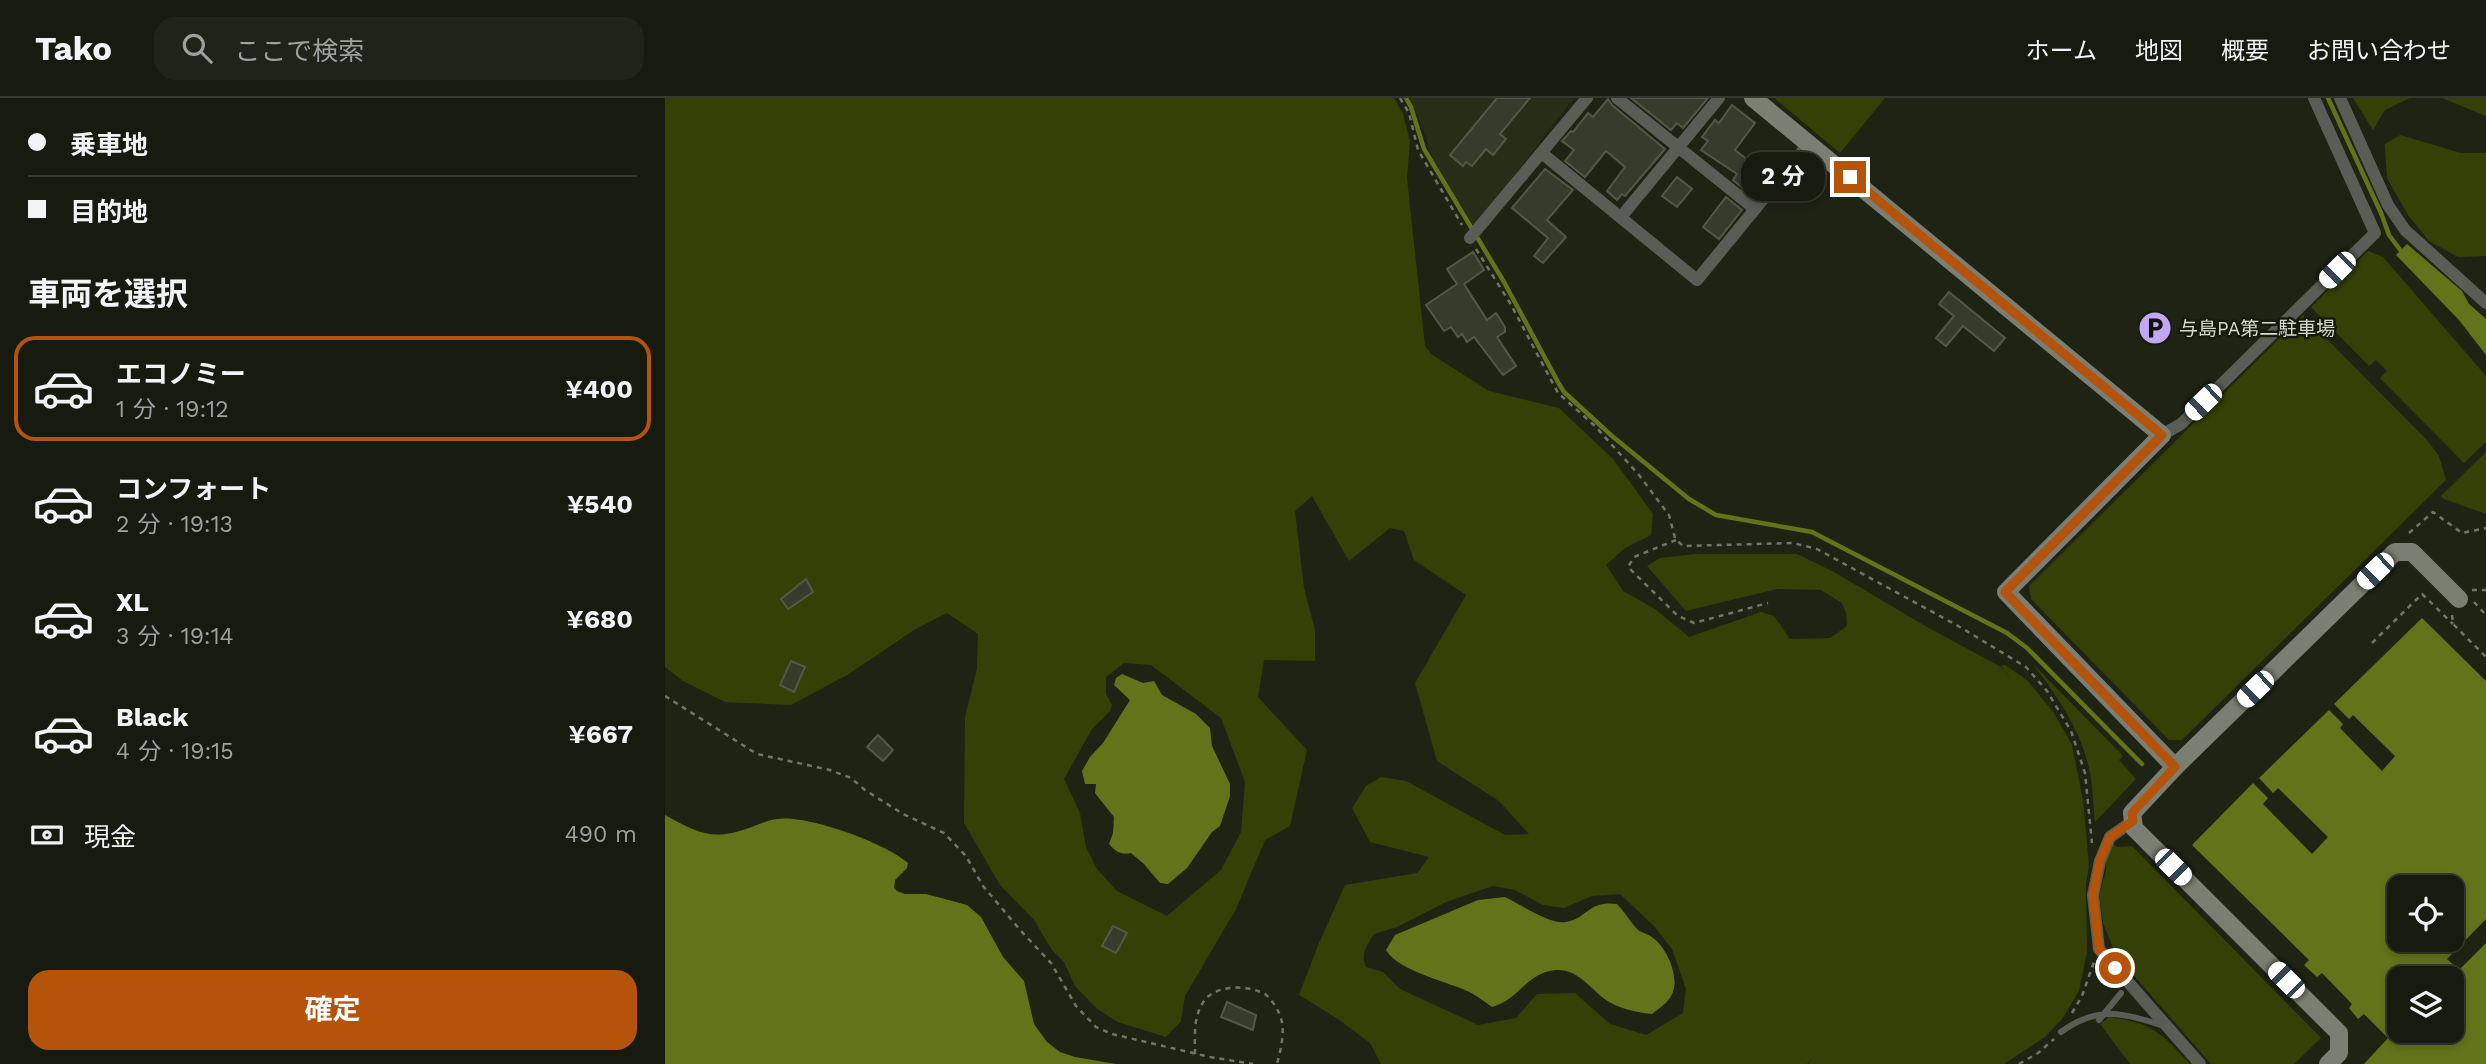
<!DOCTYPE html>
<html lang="ja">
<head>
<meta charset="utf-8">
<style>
  body { margin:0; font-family:"Work Sans","Noto Sans JP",sans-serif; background:#202318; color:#f1f3f6; height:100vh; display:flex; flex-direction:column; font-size:26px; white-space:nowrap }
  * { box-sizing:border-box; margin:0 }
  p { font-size:23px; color:#9ea19e }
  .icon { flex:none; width:38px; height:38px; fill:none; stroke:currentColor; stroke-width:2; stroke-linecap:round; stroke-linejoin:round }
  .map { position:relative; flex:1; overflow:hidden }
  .side { display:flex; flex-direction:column; background:#171a0f; width:665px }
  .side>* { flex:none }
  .banner { display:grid; align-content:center; height:154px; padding:0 28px; background:#171a0f }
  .tools { position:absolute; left:1722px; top:777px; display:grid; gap:14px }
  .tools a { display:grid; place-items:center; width:77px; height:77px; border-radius:14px; background:#171a0f; box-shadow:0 4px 10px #0003,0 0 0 2px #36382f; font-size:35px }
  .end { position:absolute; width:32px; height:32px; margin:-16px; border:9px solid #b45309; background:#fff; box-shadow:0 0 0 4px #fff }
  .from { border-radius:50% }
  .bubble { position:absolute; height:49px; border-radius:21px; background:#171a0f; box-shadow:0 4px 10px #0003,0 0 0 2px #36382f; font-size:23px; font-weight:700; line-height:49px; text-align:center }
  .car { position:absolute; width:21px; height:42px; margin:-21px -10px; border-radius:9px; box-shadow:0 0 5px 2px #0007; background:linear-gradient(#fff 24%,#345 0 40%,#fff 0 76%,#345 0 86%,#fff 0) }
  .banner b { display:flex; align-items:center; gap:24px; height:66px; font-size:26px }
  .banner b+b { border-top:2px solid #36382f }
  .banner i { width:18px; height:18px; background:#f1f3f6 }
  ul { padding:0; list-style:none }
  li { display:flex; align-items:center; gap:21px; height:105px; margin:0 14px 10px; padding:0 14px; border:4px solid transparent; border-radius:21px }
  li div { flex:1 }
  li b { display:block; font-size:26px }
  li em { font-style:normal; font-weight:700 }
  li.on { border-color:#b45309 }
  li>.icon { width:63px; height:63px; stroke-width:1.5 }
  h2 { padding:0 28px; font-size:32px; line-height:84px }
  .pay { display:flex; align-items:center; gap:18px; height:77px; padding:0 28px; font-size:26px }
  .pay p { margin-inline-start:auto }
  .primary-button { display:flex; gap:14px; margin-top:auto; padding:14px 28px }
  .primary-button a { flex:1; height:80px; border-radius:21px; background:#b45309; color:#fff; font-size:28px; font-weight:700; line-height:80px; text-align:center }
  header { display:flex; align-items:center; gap:42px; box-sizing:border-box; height:98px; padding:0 35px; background:#171a0f; border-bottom:2px solid #36382f }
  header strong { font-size:33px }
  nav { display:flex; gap:38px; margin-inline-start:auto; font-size:24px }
  .search { width:490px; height:63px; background:#202318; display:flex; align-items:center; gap:18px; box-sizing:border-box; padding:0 24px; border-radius:21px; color:#9ea19e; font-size:26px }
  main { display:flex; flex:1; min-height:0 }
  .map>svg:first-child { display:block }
  .built { fill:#272d17 }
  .green { fill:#354007; fill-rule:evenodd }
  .water { fill:#62741a; fill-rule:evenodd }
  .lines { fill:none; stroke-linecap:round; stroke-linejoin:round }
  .stream { stroke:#62741a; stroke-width:4.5 }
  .building { fill:#363b2b; stroke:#535846; stroke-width:2 }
  .path { stroke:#717568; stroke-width:2.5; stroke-dasharray:5 5; stroke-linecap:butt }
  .lane { stroke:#5a5d55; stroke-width:6 }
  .street { stroke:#5a5d55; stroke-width:12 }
  .secondary { stroke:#7b7e72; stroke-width:18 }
  .route { stroke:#b45309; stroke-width:9 }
  .labels { text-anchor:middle; stroke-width:5; stroke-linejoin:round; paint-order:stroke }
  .poi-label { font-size:19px; fill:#d6d9cf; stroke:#161a0b; text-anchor:start }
</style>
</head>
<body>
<header>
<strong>Tako</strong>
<div class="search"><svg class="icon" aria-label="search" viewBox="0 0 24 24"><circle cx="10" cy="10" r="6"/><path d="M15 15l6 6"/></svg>ここで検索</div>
<nav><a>ホーム</a><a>地図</a><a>概要</a><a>お問い合わせ</a></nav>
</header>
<main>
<section class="side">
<div class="banner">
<b><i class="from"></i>乗車地</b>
<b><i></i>目的地</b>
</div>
<h2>車両を選択</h2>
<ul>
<li class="on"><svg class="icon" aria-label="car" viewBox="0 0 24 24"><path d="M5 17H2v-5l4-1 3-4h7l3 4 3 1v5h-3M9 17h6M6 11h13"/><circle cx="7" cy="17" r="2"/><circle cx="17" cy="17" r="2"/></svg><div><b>エコノミー</b><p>1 分 · 19:12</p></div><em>¥400</em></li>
<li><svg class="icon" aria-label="car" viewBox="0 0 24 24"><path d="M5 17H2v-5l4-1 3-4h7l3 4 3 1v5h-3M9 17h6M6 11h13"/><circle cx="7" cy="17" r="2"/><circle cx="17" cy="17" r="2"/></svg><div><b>コンフォート</b><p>2 分 · 19:13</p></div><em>¥540</em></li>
<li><svg class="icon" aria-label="car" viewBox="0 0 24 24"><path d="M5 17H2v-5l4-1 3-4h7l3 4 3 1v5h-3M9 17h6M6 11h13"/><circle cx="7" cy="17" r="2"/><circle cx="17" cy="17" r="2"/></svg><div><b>XL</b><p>3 分 · 19:14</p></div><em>¥680</em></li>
<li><svg class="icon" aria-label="car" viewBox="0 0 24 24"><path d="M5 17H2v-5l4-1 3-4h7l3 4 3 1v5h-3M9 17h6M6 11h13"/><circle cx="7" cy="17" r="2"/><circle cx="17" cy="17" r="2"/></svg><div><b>Black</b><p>4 分 · 19:15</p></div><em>¥667</em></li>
</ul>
<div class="pay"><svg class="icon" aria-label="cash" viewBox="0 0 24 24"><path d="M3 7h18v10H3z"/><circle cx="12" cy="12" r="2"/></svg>現金<p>490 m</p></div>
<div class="primary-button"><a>確定</a></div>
</section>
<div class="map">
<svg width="1821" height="966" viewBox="0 0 1821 966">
  <rect width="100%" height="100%" fill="#1f2314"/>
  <polygon class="built" points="744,0 909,0 850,76 850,80 809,129 768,61 753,17"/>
  <g class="green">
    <path d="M0,0h729l9,16 7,27 -3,37 18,168 6,8 58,37 70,17 54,51 40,55 -2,21 -26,13 -19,17 17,26 32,18 34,28 72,-25 13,4 16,23 40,-1 17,-12 -1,-13 -4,-10 -21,-13 -44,-1 -91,22 -39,-45 13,-8 36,-4h101l37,18 93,55 74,40 12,15 -12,-16 4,-1 22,15 27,33 18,32 11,55 6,66 -3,18 1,68 -8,39 -17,28 -17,18 -41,27h-196l5,-6 -6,6h-426l-11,-21 -32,-24 -39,-24 20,-52 26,-58 72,-12 12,-16 -59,-15 -18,-34 14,-22 15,-9 25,4 99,54 24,-1 -30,-33 -62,-40 -22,-78 51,-88 -52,-35 -10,-29 -14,-3 -41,33 -37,-65 -17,15 9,77 11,42v31l-51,-1 -6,37 49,53 -17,76 -25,14 -29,69 -51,87 -4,25 -15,16 -48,-15 -22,-14 -21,-22 -11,-24 -12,-12 -18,-30 -34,-35 -36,-62 1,-106 12,-48 1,-35 -31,-21 -33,17 -67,45 -56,30 -66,-3 -42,-21 -18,-14zM459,565l27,2 70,53 24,64 -4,50 -20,38 -54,46 -50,-25 -20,-22 -11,-22 -6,-34 -16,-34 28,-50 18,-18 2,-6 -6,-11v-17zM828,788l22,4 28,15 21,3 28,-12 28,-2 34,32 18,23 14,40 -3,24 -37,22 -36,-11 -35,-31 -38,1 -21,24 -38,7 -78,-36 -17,-17 -17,-5c-6,-13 1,-22 8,-33l23,-7 49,-25z"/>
    <polygon points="1109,0 1220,0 1175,55"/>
    <polygon points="1688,0 1745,0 1720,12 1708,32"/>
    <polygon points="1777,0 1821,0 1821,18"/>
    <polygon points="1735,37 1796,55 1821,55 1821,158 1793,159 1764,143 1743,117 1722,80 1720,46"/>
    <polygon points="1703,153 1718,159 1821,278 1821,344 1799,365 1715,280 1722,273 1711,262 1704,268 1646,209"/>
    <polygon points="1638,217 1762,342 1774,358 1781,382 1517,642 1504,642 1366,501 1364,488"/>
    <polygon points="1821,354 1821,416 1779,401 1776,398"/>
    <path d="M1367,565l91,93 -4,4 17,19 -41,43c-2,-16 -2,-33 -5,-49 -8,-42 -33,-77 -58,-110z"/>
    <polygon points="1448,746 1452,749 1467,748 1656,940 1629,966 1546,966 1451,857 1438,825 1434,796 1441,773 1441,757"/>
    <path d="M1444,919c44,6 52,16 81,47h-60l-30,-40z"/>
  </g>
  <g class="water">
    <polygon points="1742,146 1797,193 1804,206 1821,221 1821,257 1794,222 1731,157"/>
    <path d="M1757,520l64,63v238l-39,40 12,11 27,-27v121h-122l24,-26 -24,-24 -6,5 -9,-11 3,-4 -30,-31 -5,4 -13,-12 5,-5 -117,-115 61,-62 15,15 -5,6 49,50 16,-17 -50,-49 -5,5 -14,-15 70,-68 14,14 -3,4 42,43 13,-15 -42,-41 -4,4 -15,-15zM1787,789v53h-53v-53zM1787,880v53h-53v-53z"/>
    <path d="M457,576l21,9 11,-2 8,14 34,19 14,14 2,18 18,38v12l-10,30 -8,6 -25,36 -19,16 -8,-1 -16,-19 -13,-11c-10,2 -15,-1 -22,-9l4,-11 1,-16 -19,-24 1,-9h-11l-3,-13 8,-14 13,-14 27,-43 -16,-15 2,-7z"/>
    <path d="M0,717c31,17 46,26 81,14 10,-3 21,-9 31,-10 29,-5 109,24 131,44l-1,5 -12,12 -1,8 3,3 8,3h21l41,11 14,12 22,40 21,24 10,43 13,18 13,10 15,5 41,7h-451z"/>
    <path d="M840,799c15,7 45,28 61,25 22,-4 22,-22 51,-18 7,7 15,20 21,26 4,3 11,4 15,8 13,9 24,34 21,50 -2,12 -13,19 -22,26 -13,-1 -35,-6 -46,-14 -16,-12 -28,-31 -50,-30 -31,3 -35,29 -64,37 -6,-4 -12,-9 -19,-13 -23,-13 -73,-21 -87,-44l9,-15 83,-35z"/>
  </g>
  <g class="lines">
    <g class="stream">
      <polyline points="741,0 746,9 759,51 839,184 894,286 899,294 947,338 1024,401 1051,417 1147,434 1342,535 1362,550 1477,666"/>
      <polyline points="1663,0 1716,115 1724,137 1736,153"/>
    </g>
  </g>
  <g class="building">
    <polygon points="832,0 865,0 835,36 841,41 828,57 821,51 807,68 801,64 798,68 785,57"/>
    <polygon points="966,0 1043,0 1018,30 1012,25 1006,32"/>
    <polygon points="943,1 947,7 1000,51 960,98 957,96 952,102 942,93 960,69 941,53 920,79 900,63 909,52 897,43 906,33 908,34 923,15 928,19"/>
    <polygon points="1067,7 1090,25 1070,52 1099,75 1084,95 1068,82 1072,76 1036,52 1043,43 1037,39 1050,22 1054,25"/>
    <polygon points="880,71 908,92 882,122 901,139 878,165 869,158 883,140 847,110"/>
    <polygon points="1012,79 1027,91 1012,109 997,98"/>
    <polygon points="1061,99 1077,112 1054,141 1038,129"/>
    <polygon points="808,154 819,172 799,186 822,222 831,215 840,229 840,234 832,239 851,268 838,277 809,239 802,244 797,236 793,239 786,229 779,233 761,207 792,186 782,171"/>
    <polygon points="1284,194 1340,240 1329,253 1298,228 1281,248 1271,240 1289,218 1274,206"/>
    <polygon points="141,481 148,494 123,511 116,501"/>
    <polygon points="126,563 140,569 129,594 115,587"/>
    <polygon points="213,637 228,652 218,663 202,649"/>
    <polygon points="448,828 462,835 451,855 437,848"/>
    <polygon points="562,904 591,917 588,932 556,919"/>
  </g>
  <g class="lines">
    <g class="path">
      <polyline points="735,0 744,15 753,52 797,127"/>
      <polyline points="811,151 845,205 893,295 930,328 974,377 1004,417 1010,440 1018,448 1128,445 1152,451 1295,529 1361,569 1382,593 1406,633 1420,675 1427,745"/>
      <polyline points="1744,435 1768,414 1797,435 1821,430"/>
      <polyline points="1011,442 969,459 963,469 1013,518 1029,525 1103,505"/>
      <polyline points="1807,492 1821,492"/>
      <polyline points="1809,504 1821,517"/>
      <polyline points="1787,517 1788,526 1821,559"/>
      <polyline points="1707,545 1757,496 1788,526"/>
      <polyline points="0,598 92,656 165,672 186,680 200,692 238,716 279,735 301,758 318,788 356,833 386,865 411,908 431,929 447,936 545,959 588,966"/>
      <polyline points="1407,915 1417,898 1429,864"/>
      <path d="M530,956c0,-19 -2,-37 9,-53 12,-17 44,-16 61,-7 4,3 11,12 13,17 9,16 3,37 -1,53"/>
      <polyline points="1354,966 1373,955 1389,941"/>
    </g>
    <g class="lane">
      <polyline points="1434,922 1456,895"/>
      <path d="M1396,934c37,-27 62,-19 103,-6"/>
    </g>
    <g class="street">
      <polyline points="952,0 1090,111"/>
      <polyline points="1675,0 1723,107 1740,132 1821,205"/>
      <polyline points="878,56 1032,182 1144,45"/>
      <polyline points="956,119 1054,0"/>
      <polyline points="805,140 922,0"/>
      <polyline points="1497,337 1516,326 1710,135 1649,0"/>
      <polyline points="1468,723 1445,739 1435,763 1428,797 1434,851 1535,966"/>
    </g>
    <g class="secondary">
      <polyline points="1088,0 1497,337 1341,494 1510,669"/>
      <polyline points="1663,966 1674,955 1674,935 1469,730 1467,715 1510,669 1730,454 1747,454 1794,501"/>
    </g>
  </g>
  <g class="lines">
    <polyline class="route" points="1185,79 1497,337 1340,494 1510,669 1467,715 1468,723 1445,739 1435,762 1428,797 1434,851 1450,870"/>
  </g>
  <defs>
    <symbol id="parking-disc" viewBox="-11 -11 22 22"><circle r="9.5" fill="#c3a7f2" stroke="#161a0b"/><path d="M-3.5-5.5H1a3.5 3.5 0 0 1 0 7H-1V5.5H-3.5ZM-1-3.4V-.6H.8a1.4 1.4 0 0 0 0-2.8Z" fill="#111"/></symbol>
  </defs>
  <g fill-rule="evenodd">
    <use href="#parking-disc" x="1471" y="211" width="38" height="38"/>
  </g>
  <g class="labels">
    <g class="poi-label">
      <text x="1514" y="237">与島PA第二駐車場</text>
    </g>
  </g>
</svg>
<div class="tools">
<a><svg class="icon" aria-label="locate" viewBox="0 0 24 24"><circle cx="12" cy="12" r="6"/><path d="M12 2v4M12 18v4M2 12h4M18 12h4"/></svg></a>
<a><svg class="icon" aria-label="layers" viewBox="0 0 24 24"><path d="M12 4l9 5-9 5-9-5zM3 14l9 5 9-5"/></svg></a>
</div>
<i class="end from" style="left:1450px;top:870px"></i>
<i class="end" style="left:1185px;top:79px"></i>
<div class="bubble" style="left:1076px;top:54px;width:84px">2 分</div>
<i class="car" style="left:1672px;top:172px;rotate:225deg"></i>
<i class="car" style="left:1538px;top:304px;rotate:226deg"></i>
<i class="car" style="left:1710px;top:473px;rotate:226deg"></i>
<i class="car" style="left:1590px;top:591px;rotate:226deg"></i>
<i class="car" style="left:1508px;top:769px;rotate:135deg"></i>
<i class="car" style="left:1621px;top:882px;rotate:315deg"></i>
</div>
</main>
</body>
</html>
